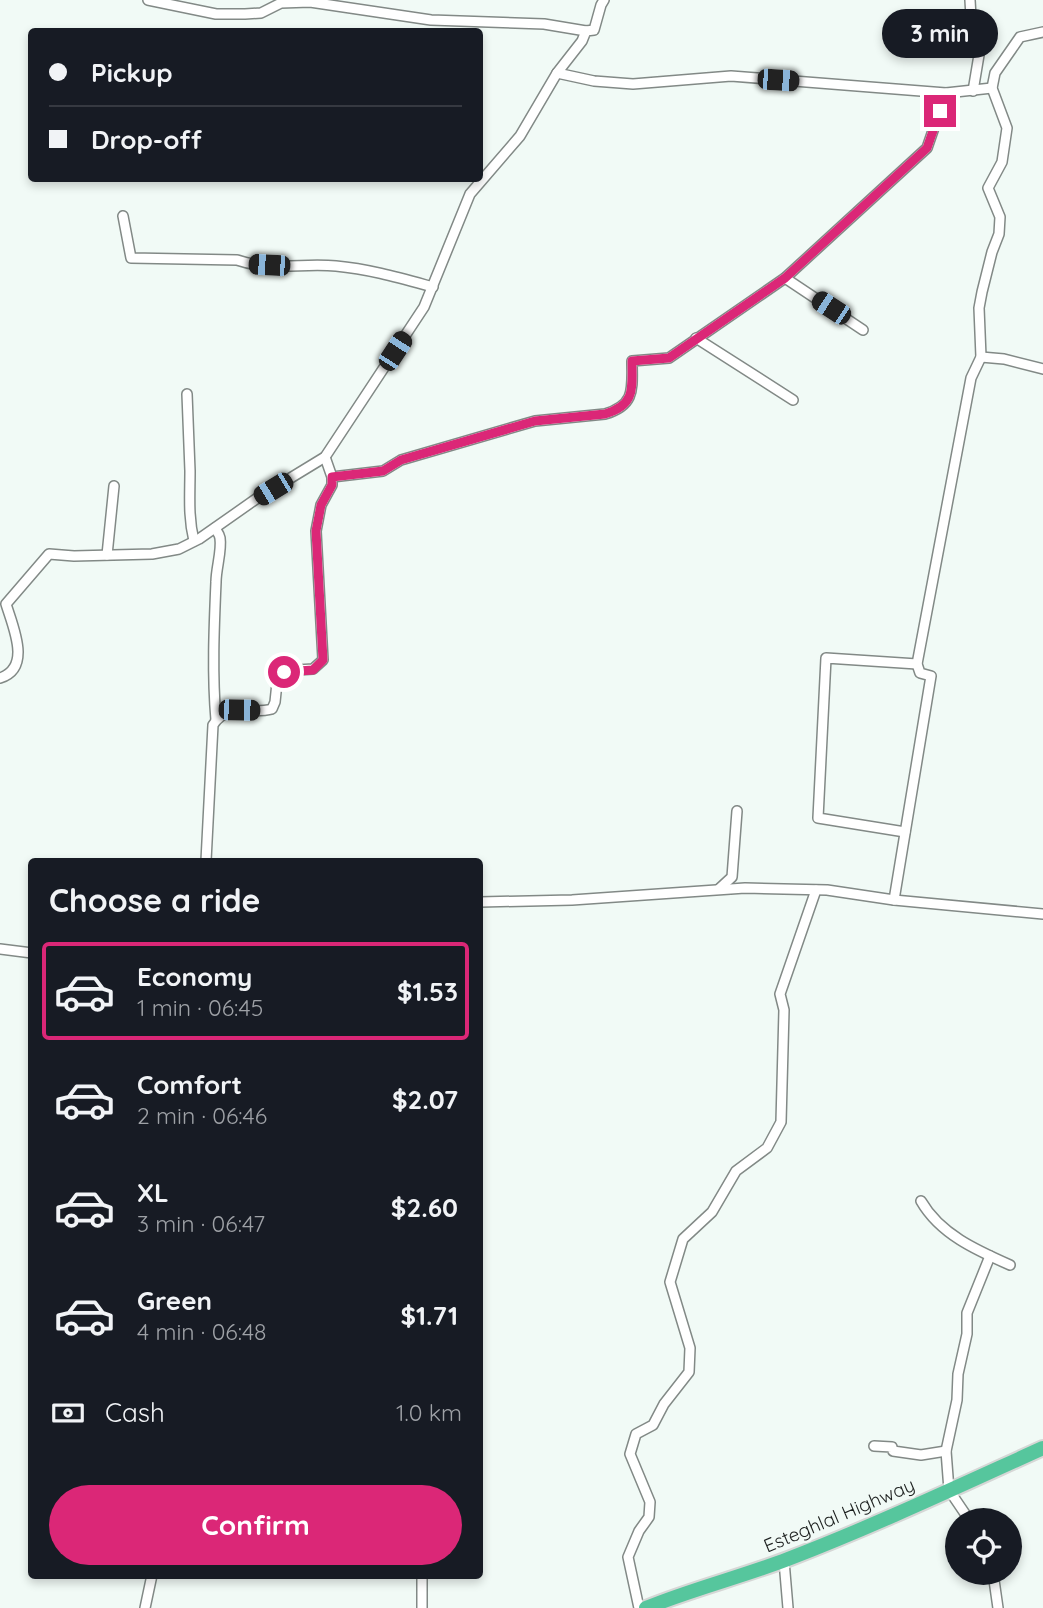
<!DOCTYPE html>
<html lang="en">
<head>
<meta charset="utf-8">
<style>
  body { margin:0; font-family:Quicksand,sans-serif; background:#242831; color:#f1f3f6; height:100vh; display:flex; flex-direction:column; font-size:26px; white-space:nowrap }
  * { box-sizing:border-box; margin:0 }
  p { font-size:23px; color:#9ea1a6 }
  .icon { flex:none; width:38px; height:38px; fill:none; stroke:currentColor; stroke-width:2; stroke-linecap:round; stroke-linejoin:round }
  .map { position:relative; flex:1; overflow:hidden }
  .panel { position:absolute; left:28px; top:858px; width:455px; height:721px; display:flex; flex-direction:column; background:#171b24; border-radius:7px; box-shadow:0 4px 10px #0003 }
  .panel>* { flex:none }
  .hud { position:absolute; left:28px; top:28px; width:455px; height:154px; border-radius:7px; box-shadow:0 4px 10px #0003; display:grid; align-content:center; height:154px; padding:0 21px; background:#171b24 }
  .fabs { position:absolute; left:945px; top:1508px; display:grid; gap:14px }
  .fabs a { display:grid; place-items:center; width:77px; height:77px; border-radius:50%; background:#171b24; box-shadow:0 4px 10px #0003; font-size:35px }
  .end { position:absolute; width:32px; height:32px; margin:-16px; border:9px solid #db2777; background:#fff; box-shadow:0 0 0 4px #fff }
  .from { border-radius:50% }
  .bubble { position:absolute; height:49px; border-radius:24px; background:#171b24; box-shadow:0 4px 10px #0003; font-size:23px; font-weight:800; line-height:49px; text-align:center }
  .car { position:absolute; width:21px; height:42px; margin:-21px -10px; border-radius:9px; box-shadow:0 0 5px 2px #0007; background:linear-gradient(#222 24%,#8ab4d8 0 40%,#222 0 76%,#8ab4d8 0 86%,#222 0) }
  .hud b { display:flex; align-items:center; gap:24px; height:66px; font-size:26px }
  .hud b+b { border-top:2px solid #363941 }
  .hud i { width:18px; height:18px; background:#f1f3f6 }
  ul { padding:0; list-style:none }
  li { display:flex; align-items:center; gap:21px; height:98px; margin:0 14px 10px; padding:0 7px; border:4px solid transparent; border-radius:7px }
  li div { flex:1 }
  li b { display:block; font-size:26px }
  li em { font-style:normal; font-weight:800 }
  li.active { border-color:#db2777 }
  li>.icon { width:63px; height:63px; stroke-width:1.5 }
  h2 { padding:0 21px; font-size:32px; line-height:84px }
  .pay { display:flex; align-items:center; gap:18px; height:77px; padding:0 21px; font-size:26px }
  .pay p { margin-inline-start:auto }
  .button { display:flex; gap:14px; margin-top:auto; padding:14px 21px }
  .button a { flex:1; height:80px; border-radius:42px; background:#db2777; color:#fff; font-size:28px; font-weight:800; line-height:80px; text-align:center }
  .map>svg:first-child { display:block }
  .lines { fill:none; stroke-linecap:round; stroke-linejoin:round }
  .minor-casing { stroke:#828986; stroke-width:12 }
  .highway-casing { stroke:#d6d7d6; stroke-width:18 }
  .minor { stroke:#fff; stroke-width:9 }
  .highway { stroke:#56c69d; stroke-width:14 }
  .route { stroke:#db2777; stroke-width:9 }
  .labels { text-anchor:middle; stroke-width:5; stroke-linejoin:round; paint-order:stroke }
  .street-label { font-size:19px; fill:#1c1f1e; stroke:#f1faf6 }
</style>
</head>
<body>
<div class="map">
<svg width="1043" height="1608" viewBox="0 0 1043 1608">
  <rect width="100%" height="100%" fill="#f1faf6"/>
  <g class="lines">
    <defs>
      <g id="minor">
        <polyline points="148,0 216,14 245,14 261,13 281,3 310,2 431,20 544,24 586,31"/>
        <polyline points="970,0 971,17 981,43 973,91"/>
        <polyline points="557,73 594,81 633,84 731,76 946,93 992,88"/>
        <path d="M123,216l8,42 106,2c32,11 66,3 99,6 33,3 64,12 97,21"/>
        <polyline points="785,278 863,330"/>
        <polyline points="696,338 793,400"/>
        <polyline points="981,357 1004,359 1043,369"/>
        <path d="M187,394c1,26 2,51 3,77 0,24 -2,46 4,70"/>
        <path d="M332,477l51,-6 18,-11 134,-39 70,-7c31,-9 27,-26 27,-53l37,-3 116,-80 142,-130 19,-55"/>
        <path d="M215,528c2,4 4,5 5,10 2,13 -4,30 -4,44 -2,46 -4,92 0,138"/>
        <polyline points="107,555 114,486"/>
        <path d="M0,678c32,-10 13,-51 6,-74l43,-50 25,2 78,-2 27,-5 20,-10 57,-40 69,-42 99,-150 46,-113 50,-58 37,-63 25,-32 4,-10 8,-1 7,-25 3,-5"/>
        <polyline points="905,832 818,818 826,658 917,664"/>
        <path d="M206,861l7,-136c14,-23 38,-10 59,-16l3,-7 3,-29 3,-2 32,-2 10,-9 -7,-129 5,-26 11,-20v-8l-7,-20"/>
        <polyline points="719,889 732,877 737,811"/>
        <polyline points="894,900 931,676 920,673 917,664 971,378 981,357 979,308 982,292 992,252 999,234 1000,217 988,188 1002,162 1007,128 992,88 995,73 1020,37 1043,32"/>
        <polyline points="480,902 572,900 745,888 827,890 894,900 1043,914"/>
        <polyline points="0,949 32,953"/>
        <path d="M921,1201c19,33 55,49 89,64"/>
        <polyline points="874,1446 892,1447 893,1451 921,1455 946,1451"/>
        <polyline points="970,1521 949,1490 946,1451 957,1400 958,1374 967,1334 967,1313 990,1256"/>
        <polyline points="784,1561 788,1608"/>
        <polyline points="993,1573 998,1608"/>
        <polyline points="422,1575 422,1608"/>
        <polyline points="145,1608 152,1575"/>
        <polyline points="639,1608 628,1557 639,1531 649,1517 650,1502 630,1454 636,1434 653,1425 664,1404 689,1372 690,1348 670,1282 683,1239 712,1212 736,1171 767,1148 781,1122 784,1010 780,994 816,890"/>
      </g>
      <path id="highway" d="M646,1608c46,-19 95,-31 142,-49 86,-33 171,-73 255,-111"/>
    </defs>
    <use href="#minor" class="minor-casing"/>
    <use href="#highway" class="highway-casing"/>
    <use href="#minor" class="minor"/>
    <use href="#highway" class="highway"/>
  </g>
  <g class="lines">
    <path class="route" d="M284,672l29,-2 10,-10 -7,-129 5,-26 11,-20v-8l51,-6 18,-11 134,-39 70,-7c31,-9 27,-26 27,-53l37,-3 116,-80 142,-130 13,-37"/>
  </g>
  <g class="labels">
    <g class="street-label">
      <text transform="translate(839 1515) rotate(-23)" y="7">Esteghlal Highway</text>
    </g>
  </g>
</svg>
<div class="fabs">
<a><svg class="icon" aria-label="locate" viewBox="0 0 24 24"><circle cx="12" cy="12" r="6"/><path d="M12 2v4M12 18v4M2 12h4M18 12h4"/></svg></a>
</div>
<i class="end from" style="left:284px;top:672px"></i>
<i class="end" style="left:940px;top:111px"></i>
<div class="bubble" style="left:882px;top:9px;width:116px">3 min</div>
<i class="car" style="left:778px;top:80px;rotate:94deg"></i>
<i class="car" style="left:269px;top:265px;rotate:273deg"></i>
<i class="car" style="left:831px;top:308px;rotate:303deg"></i>
<i class="car" style="left:395px;top:351px;rotate:33deg"></i>
<i class="car" style="left:273px;top:489px;rotate:239deg"></i>
<i class="car" style="left:239px;top:710px;rotate:91deg"></i>
<div class="hud">
<b><i class="from"></i>Pickup</b>
<b><i></i>Drop-off</b>
</div>
<section class="panel">
<h2>Choose a ride</h2>
<ul>
<li class="active"><svg class="icon" aria-label="car" viewBox="0 0 24 24"><path d="M5 17H2v-5l4-1 3-4h7l3 4 3 1v5h-3M9 17h6M6 11h13"/><circle cx="7" cy="17" r="2"/><circle cx="17" cy="17" r="2"/></svg><div><b>Economy</b><p>1 min · 06:45</p></div><em>$1.53</em></li>
<li><svg class="icon" aria-label="car" viewBox="0 0 24 24"><path d="M5 17H2v-5l4-1 3-4h7l3 4 3 1v5h-3M9 17h6M6 11h13"/><circle cx="7" cy="17" r="2"/><circle cx="17" cy="17" r="2"/></svg><div><b>Comfort</b><p>2 min · 06:46</p></div><em>$2.07</em></li>
<li><svg class="icon" aria-label="car" viewBox="0 0 24 24"><path d="M5 17H2v-5l4-1 3-4h7l3 4 3 1v5h-3M9 17h6M6 11h13"/><circle cx="7" cy="17" r="2"/><circle cx="17" cy="17" r="2"/></svg><div><b>XL</b><p>3 min · 06:47</p></div><em>$2.60</em></li>
<li><svg class="icon" aria-label="car" viewBox="0 0 24 24"><path d="M5 17H2v-5l4-1 3-4h7l3 4 3 1v5h-3M9 17h6M6 11h13"/><circle cx="7" cy="17" r="2"/><circle cx="17" cy="17" r="2"/></svg><div><b>Green</b><p>4 min · 06:48</p></div><em>$1.71</em></li>
</ul>
<div class="pay"><svg class="icon" aria-label="cash" viewBox="0 0 24 24"><path d="M3 7h18v10H3z"/><circle cx="12" cy="12" r="2"/></svg>Cash<p>1.0 km</p></div>
<div class="button"><a>Confirm</a></div>
</section>
</div>
</body>
</html>
